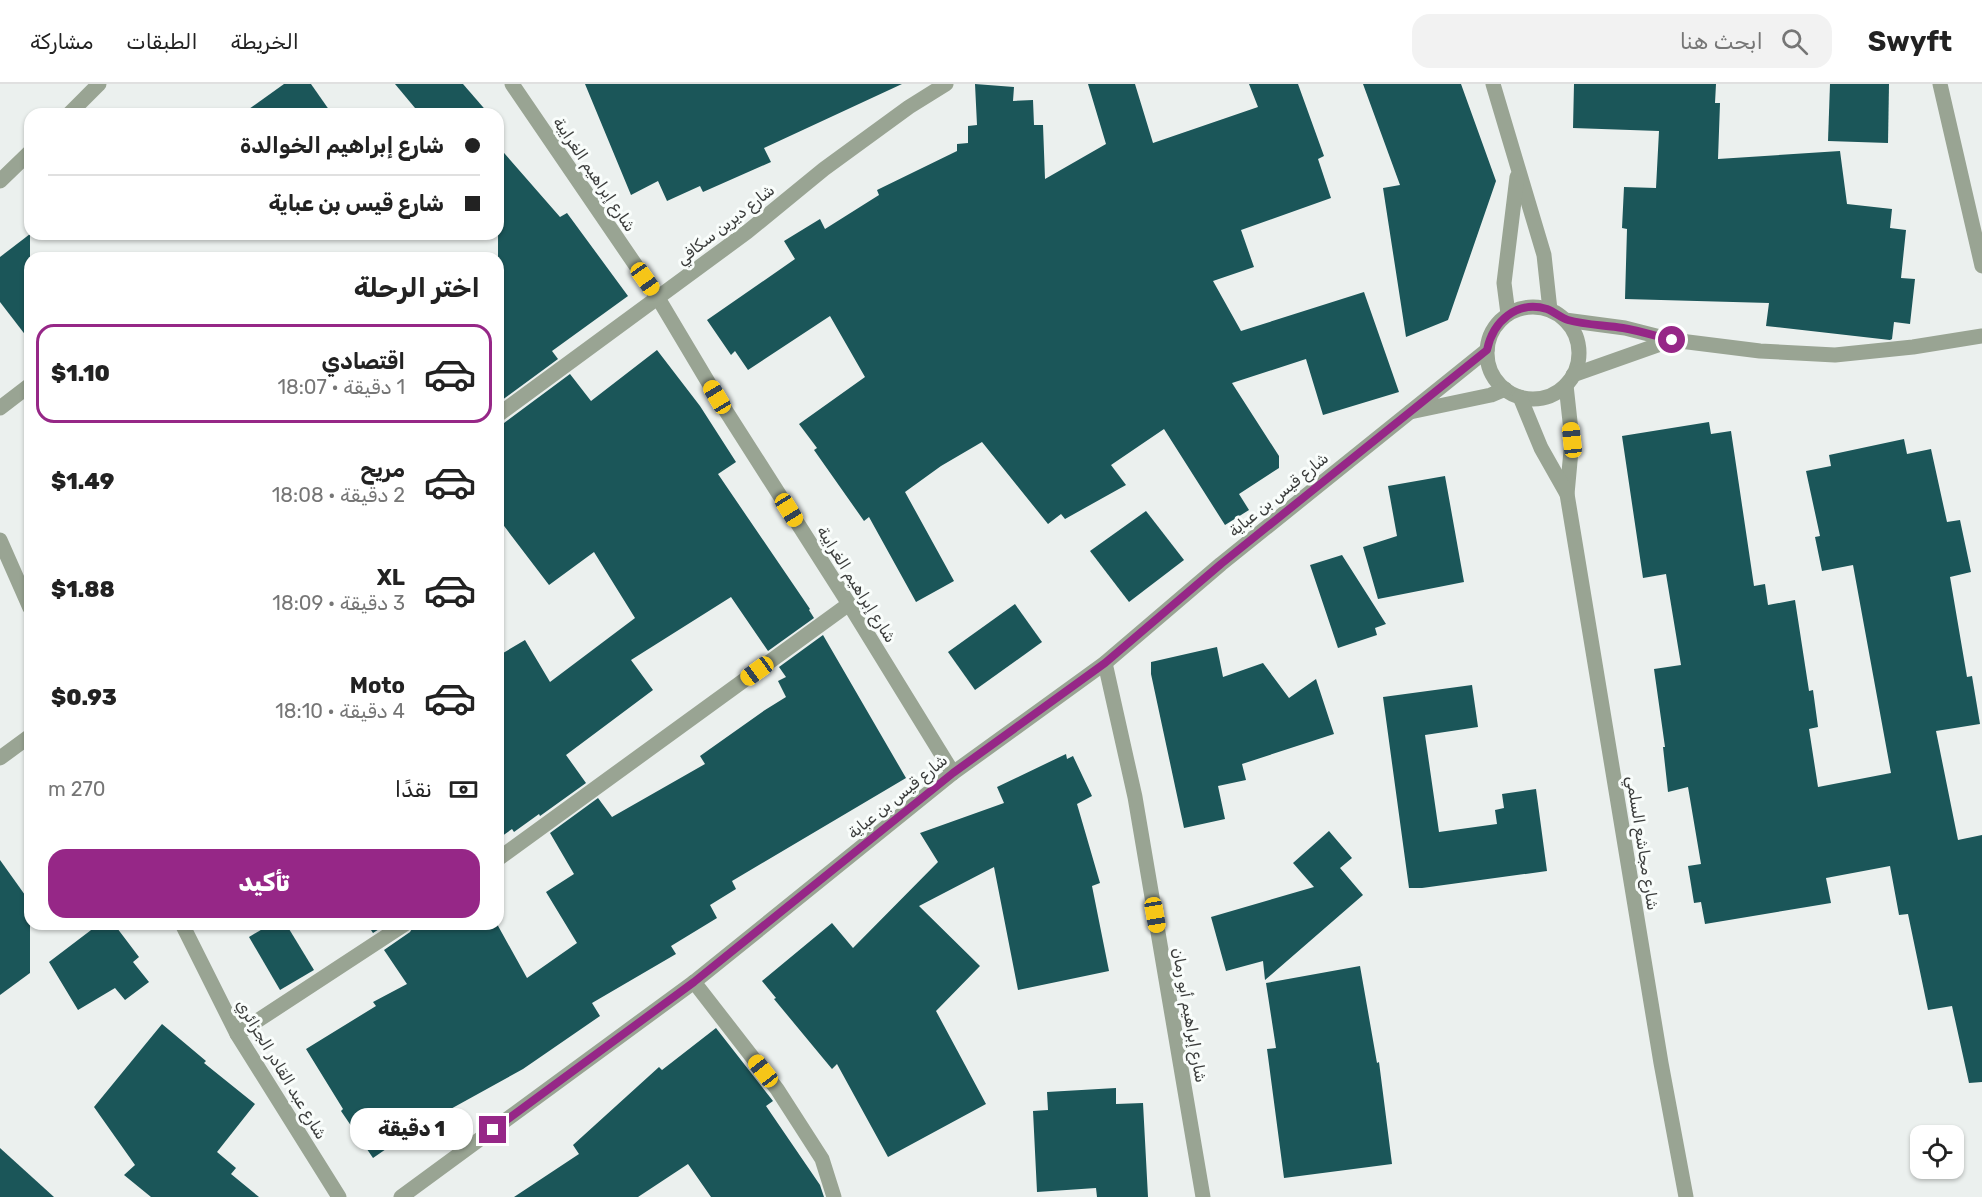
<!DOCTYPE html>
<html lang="ar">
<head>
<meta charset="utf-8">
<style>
  body { margin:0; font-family:Rubik,Vazirmatn,sans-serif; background:#f2f2f2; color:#222; direction:rtl; height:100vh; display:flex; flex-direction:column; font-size:22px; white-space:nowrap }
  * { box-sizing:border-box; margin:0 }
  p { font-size:20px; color:#767676 }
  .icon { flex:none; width:33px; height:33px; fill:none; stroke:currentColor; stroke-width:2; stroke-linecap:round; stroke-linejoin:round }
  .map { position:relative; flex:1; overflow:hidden; direction:ltr }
  .drawer { position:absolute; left:24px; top:168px; width:480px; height:678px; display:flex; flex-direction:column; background:#fff; border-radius:18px; box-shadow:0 2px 4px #0004; direction:rtl }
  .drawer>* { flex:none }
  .top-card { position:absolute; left:24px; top:24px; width:480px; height:132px; border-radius:18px; box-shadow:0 2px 4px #0004; direction:rtl; display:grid; align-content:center; height:132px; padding:0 24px; background:#fff }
  .controls { position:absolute; left:1910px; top:1041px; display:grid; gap:12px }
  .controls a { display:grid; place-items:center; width:54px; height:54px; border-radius:12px; background:#fff; box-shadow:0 2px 4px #0004; font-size:30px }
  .end { position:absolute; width:27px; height:27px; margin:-14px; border:8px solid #962787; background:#fff; box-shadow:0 0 0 3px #fff }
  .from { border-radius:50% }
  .bubble { position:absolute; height:42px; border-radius:18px; background:#fff; box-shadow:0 2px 4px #0004; font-size:20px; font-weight:800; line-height:42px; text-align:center; direction:rtl }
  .car { position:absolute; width:18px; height:36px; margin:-18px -9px; border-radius:8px; box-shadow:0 0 4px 2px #0007; background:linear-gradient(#f5c518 24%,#345 0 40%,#f5c518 0 76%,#345 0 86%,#f5c518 0) }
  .top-card b { display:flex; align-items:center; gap:21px; height:57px; font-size:22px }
  .top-card b+b { border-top:2px solid #e0e0e0 }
  .top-card i { width:15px; height:15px; background:#222 }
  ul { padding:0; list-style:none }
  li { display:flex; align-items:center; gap:18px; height:99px; margin:0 12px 9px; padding:0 12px; border:3px solid transparent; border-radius:18px }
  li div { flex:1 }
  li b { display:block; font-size:22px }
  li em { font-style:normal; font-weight:800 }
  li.active { border-color:#962787 }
  li>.icon { width:54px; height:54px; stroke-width:1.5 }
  h2 { padding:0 24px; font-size:27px; line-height:72px }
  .pay { display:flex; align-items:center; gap:15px; height:66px; padding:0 24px; font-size:22px }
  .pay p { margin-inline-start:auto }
  .button { display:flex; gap:12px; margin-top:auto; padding:12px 24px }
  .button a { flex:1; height:69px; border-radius:18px; background:#962787; color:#fff; font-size:24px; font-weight:800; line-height:69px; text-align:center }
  header { display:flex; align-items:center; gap:36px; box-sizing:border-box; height:84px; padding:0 30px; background:#fff; border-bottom:2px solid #e0e0e0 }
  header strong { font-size:28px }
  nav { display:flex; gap:33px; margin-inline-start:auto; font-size:21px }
  .search { width:420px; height:54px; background:#f2f2f2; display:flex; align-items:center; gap:15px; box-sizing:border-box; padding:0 21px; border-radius:18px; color:#767676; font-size:22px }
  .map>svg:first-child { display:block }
  .building { fill:#1b5659 }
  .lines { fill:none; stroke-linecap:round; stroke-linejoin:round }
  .minor { stroke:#99a493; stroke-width:15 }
  .route { stroke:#962787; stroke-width:8 }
  .labels { text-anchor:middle; stroke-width:6; stroke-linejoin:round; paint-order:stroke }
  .street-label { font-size:16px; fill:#3b3d3c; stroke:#f9fdfb }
</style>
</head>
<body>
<header>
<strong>Swyft</strong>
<div class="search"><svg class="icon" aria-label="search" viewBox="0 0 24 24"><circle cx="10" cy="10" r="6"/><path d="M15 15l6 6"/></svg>ابحث هنا</div>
<nav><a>الخريطة</a><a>الطبقات</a><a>مشاركة</a></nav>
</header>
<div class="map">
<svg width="1982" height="1113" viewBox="0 0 1982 1113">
  <rect width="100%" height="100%" fill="#ebf0ee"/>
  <g class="building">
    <polygon points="284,0 311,0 332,30 242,30"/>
    <polygon points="395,0 463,0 489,30 420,30"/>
    <polygon points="585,0 902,0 764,64 771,78 703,108 700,102 667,117 658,97 631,111"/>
    <polygon points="975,0 1014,3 1013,17 1033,16 1034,41 1043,41 1045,95 1106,60 1088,0 1135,0 1153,59 1258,23 1249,0 1298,0 1324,72 1318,75 1331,114 1241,146 1254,183 1213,197 1241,247 1364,208 1399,308 1323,331 1306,275 1232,299 1279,372 1279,384 1239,410 1249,426 1225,441 1164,345 1111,381 1126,401 1065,435 1061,430 1048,440 982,358 941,382 905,408 954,497 916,518 869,433 864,437 814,366 817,364 799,340 865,293 830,232 748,286 735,267 731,271 707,236 795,175 784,157 820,135 825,145 879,111 877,106 957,67 957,60 968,59 968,42 977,41"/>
    <polygon points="1363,0 1461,0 1496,97 1448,236 1406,253 1383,104 1400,101"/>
    <polygon points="1574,0 1716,0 1715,19 1720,19 1718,75 1840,67 1847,120 1892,125 1890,144 1906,146 1901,194 1915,195 1910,240 1894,238 1892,255 1890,256 1766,242 1769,219 1625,215 1627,145 1622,144 1624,103 1656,104 1659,47 1573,44"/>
    <polygon points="1830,0 1889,0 1888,59 1828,57"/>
    <polygon points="498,62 560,133 567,129 628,212 552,267 558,275 498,319"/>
    <polygon points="30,150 30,257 0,218 0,173"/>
    <polygon points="657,266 700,322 736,378 718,390 810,525 809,526 814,534 768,567 731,513 631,576 653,606 566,671 586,699 540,732 539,730 514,748 512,745 498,755 498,572 525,556 550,598 635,534 594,468 549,501 498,434 498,341 504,339 570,290 591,317"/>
    <polygon points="1709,338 1711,350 1731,347 1754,502 1765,500 1768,521 1795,516 1809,607 1813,606 1818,643 1809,645 1818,703 1891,689 1853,481 1822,487 1815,453 1820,452 1806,387 1831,382 1829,371 1904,355 1907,370 1931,365 1947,438 1960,436 1971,488 1950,493 1967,593 1972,592 1980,640 1936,647 1958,756 1982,751 1982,998 1969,999 1952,922 1928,926 1908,830 1899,831 1890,782 1826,794 1831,819 1705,840 1701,818 1694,819 1688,782 1701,780 1688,703 1668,708 1663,663 1665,663 1654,585 1681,581 1666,490 1643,494 1622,352"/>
    <polygon points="1445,392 1464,498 1378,515 1363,463 1397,452 1388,402"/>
    <polygon points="1146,427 1184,476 1129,518 1090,467"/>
    <polygon points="1342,471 1386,540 1375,544 1377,551 1338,564 1310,481"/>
    <polygon points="1015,520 1042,558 975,606 948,568"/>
    <polygon points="823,551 906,694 732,797 736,805 710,821 717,834 671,862 676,870 592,919 600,932 523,985 418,1043 373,1074 341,1027 343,1025 306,965 376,922 373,918 407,900 384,866 410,848 415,840 497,840 527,894 577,859 546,808 574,790 550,749 598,714 612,733 705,680 700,672 765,626 786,613 778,597 786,593 779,583"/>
    <polygon points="1217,563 1223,593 1263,579 1289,614 1316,595 1334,650 1242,680 1246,696 1218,702 1225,735 1184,744 1151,590 1151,578"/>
    <polygon points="1472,601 1478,643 1425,651 1439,748 1497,740 1495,726 1504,724 1502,710 1536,705 1547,787 1422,804 1409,804 1383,613"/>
    <polygon points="1066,670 1067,675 1073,672 1092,712 1077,720 1100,799 1092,802 1109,887 1018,906 994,783 919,822 980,882 936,927 986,1020 888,1073 837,980 832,985 774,915 776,914 762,897 832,839 853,864 938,778 920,749 1004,719 997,703"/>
    <polygon points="1329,747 1352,774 1340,784 1363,811 1265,896 1263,877 1226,887 1211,833 1314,803 1293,779"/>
    <polygon points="0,776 30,818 30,889 0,911"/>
    <polygon points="99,840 114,840 139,873 133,878 149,898 125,916 115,904 78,926 49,878"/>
    <polygon points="271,840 286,840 314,886 280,906 249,853"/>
    <polygon points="367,840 387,840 373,849"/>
    <polygon points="1360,882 1377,979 1379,978 1392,1080 1284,1094 1267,965 1276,964 1266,899"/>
    <polygon points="162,940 206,977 204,979 255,1020 217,1068 236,1084 231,1090 259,1113 151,1113 124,1091 135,1081 94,1023"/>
    <polygon points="716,944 773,1017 766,1022 820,1101 824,1113 711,1113 688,1080 638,1113 514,1113 579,1070 573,1061 659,983 662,986"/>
    <polygon points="1116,1004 1116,1020 1143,1019 1148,1113 1097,1113 1096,1104 1037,1108 1033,1027 1048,1026 1047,1008"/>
    <polygon points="0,1064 54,1113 0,1113"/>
  </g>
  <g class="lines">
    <g class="minor">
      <polyline points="512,0 658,214 717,313 849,520 953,689"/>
      <polyline points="1493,0 1544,171 1550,226"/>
      <polyline points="1940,0 1982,182"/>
      <polyline points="69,30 99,0"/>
      <polyline points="0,97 30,68"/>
      <circle cx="1533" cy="269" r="46"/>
      <polyline points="1508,230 1504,199 1517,93"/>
      <polyline points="1565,236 1625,244 1672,256 1760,267 1835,271 1913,263 1982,252"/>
      <polyline points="1573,291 1672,256"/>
      <polyline points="1566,301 1572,356 1567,410 1661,979 1686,1113"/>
      <polyline points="1520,313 1541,364 1567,410"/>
      <polyline points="0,324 30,301"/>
      <polyline points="1410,328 1491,311 1505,305"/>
      <polyline points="498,331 747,148 824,85 909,23 946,0"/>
      <polyline points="0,456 30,524"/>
      <polyline points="1105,579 1135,713 1203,1113"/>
      <polyline points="0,674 30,652"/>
      <polyline points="498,775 849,520"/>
      <polyline points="182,840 237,950 339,1113"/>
      <polyline points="694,898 777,1005 822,1075 834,1113"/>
      <polyline points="237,950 405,840"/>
      <polyline points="401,1113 694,898 953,689 1105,579 1221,480 1487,266"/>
    </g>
  </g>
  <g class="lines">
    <path class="route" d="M493,1046l201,-148 259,-209 152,-110 116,-99 266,-214c6,-29 30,-50 60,-41 8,3 14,9 21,11 17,5 37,5 55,8 17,3 33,8 49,12"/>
  </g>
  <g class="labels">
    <g class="street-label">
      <text transform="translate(595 90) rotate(56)" y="6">شارع إبراهيم الغرايبة</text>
      <text transform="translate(725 140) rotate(-38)" y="6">شارع ديرين سكافي</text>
      <text transform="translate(1278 410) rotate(-39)" y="6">شارع قيس بن عباية</text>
      <text transform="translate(857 500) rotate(58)" y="6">شارع إبراهيم الغرايبة</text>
      <text transform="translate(897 712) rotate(-39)" y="6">شارع قيس بن عباية</text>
      <text transform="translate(1643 759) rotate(81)" y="6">شارع مجاشع السلمي</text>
      <text transform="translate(1190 931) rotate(80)" y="6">شارع إبراهيم أبو رمان</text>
      <text transform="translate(282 985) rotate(59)" y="6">شارع عبد القادر الجزائري</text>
    </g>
  </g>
</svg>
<div class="controls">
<a><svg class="icon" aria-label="locate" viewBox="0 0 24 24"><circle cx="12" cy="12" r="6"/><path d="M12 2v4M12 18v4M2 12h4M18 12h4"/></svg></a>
</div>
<i class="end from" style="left:1672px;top:256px"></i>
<i class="end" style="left:493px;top:1046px"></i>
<div class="bubble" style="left:350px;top:1024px;width:123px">1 دقيقة</div>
<i class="car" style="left:645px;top:195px;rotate:145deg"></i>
<i class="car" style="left:717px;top:313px;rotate:329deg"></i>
<i class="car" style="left:1572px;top:356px;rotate:354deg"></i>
<i class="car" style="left:789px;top:426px;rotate:148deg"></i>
<i class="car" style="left:757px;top:587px;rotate:234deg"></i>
<i class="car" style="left:1155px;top:831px;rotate:170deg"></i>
<i class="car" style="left:763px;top:987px;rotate:322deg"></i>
<div class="top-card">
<b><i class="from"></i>شارع إبراهيم الخوالدة</b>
<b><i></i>شارع قيس بن عباية</b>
</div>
<section class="drawer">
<h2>اختر الرحلة</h2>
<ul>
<li class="active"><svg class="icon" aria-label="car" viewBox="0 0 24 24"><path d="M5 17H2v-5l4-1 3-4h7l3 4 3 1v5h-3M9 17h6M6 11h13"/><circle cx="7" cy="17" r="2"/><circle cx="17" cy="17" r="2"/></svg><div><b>اقتصادي</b><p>1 دقيقة · 18:07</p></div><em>$1.10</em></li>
<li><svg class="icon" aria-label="car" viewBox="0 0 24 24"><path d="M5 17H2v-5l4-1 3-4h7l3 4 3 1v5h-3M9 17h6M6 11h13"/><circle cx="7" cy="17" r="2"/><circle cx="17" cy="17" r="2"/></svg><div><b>مريح</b><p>2 دقيقة · 18:08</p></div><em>$1.49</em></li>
<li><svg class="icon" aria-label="car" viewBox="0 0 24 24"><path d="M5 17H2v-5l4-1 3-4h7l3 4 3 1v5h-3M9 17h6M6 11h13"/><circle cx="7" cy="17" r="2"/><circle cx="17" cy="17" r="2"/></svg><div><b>XL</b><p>3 دقيقة · 18:09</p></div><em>$1.88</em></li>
<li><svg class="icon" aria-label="car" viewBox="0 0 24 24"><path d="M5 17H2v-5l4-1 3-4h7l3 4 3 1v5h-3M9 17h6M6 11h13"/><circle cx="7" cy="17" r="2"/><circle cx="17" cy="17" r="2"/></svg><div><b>Moto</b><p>4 دقيقة · 18:10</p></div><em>$0.93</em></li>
</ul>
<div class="pay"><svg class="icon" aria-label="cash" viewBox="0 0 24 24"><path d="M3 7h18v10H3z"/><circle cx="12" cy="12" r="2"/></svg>نقدًا<p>270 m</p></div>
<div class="button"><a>تأكيد</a></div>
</section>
</div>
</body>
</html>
